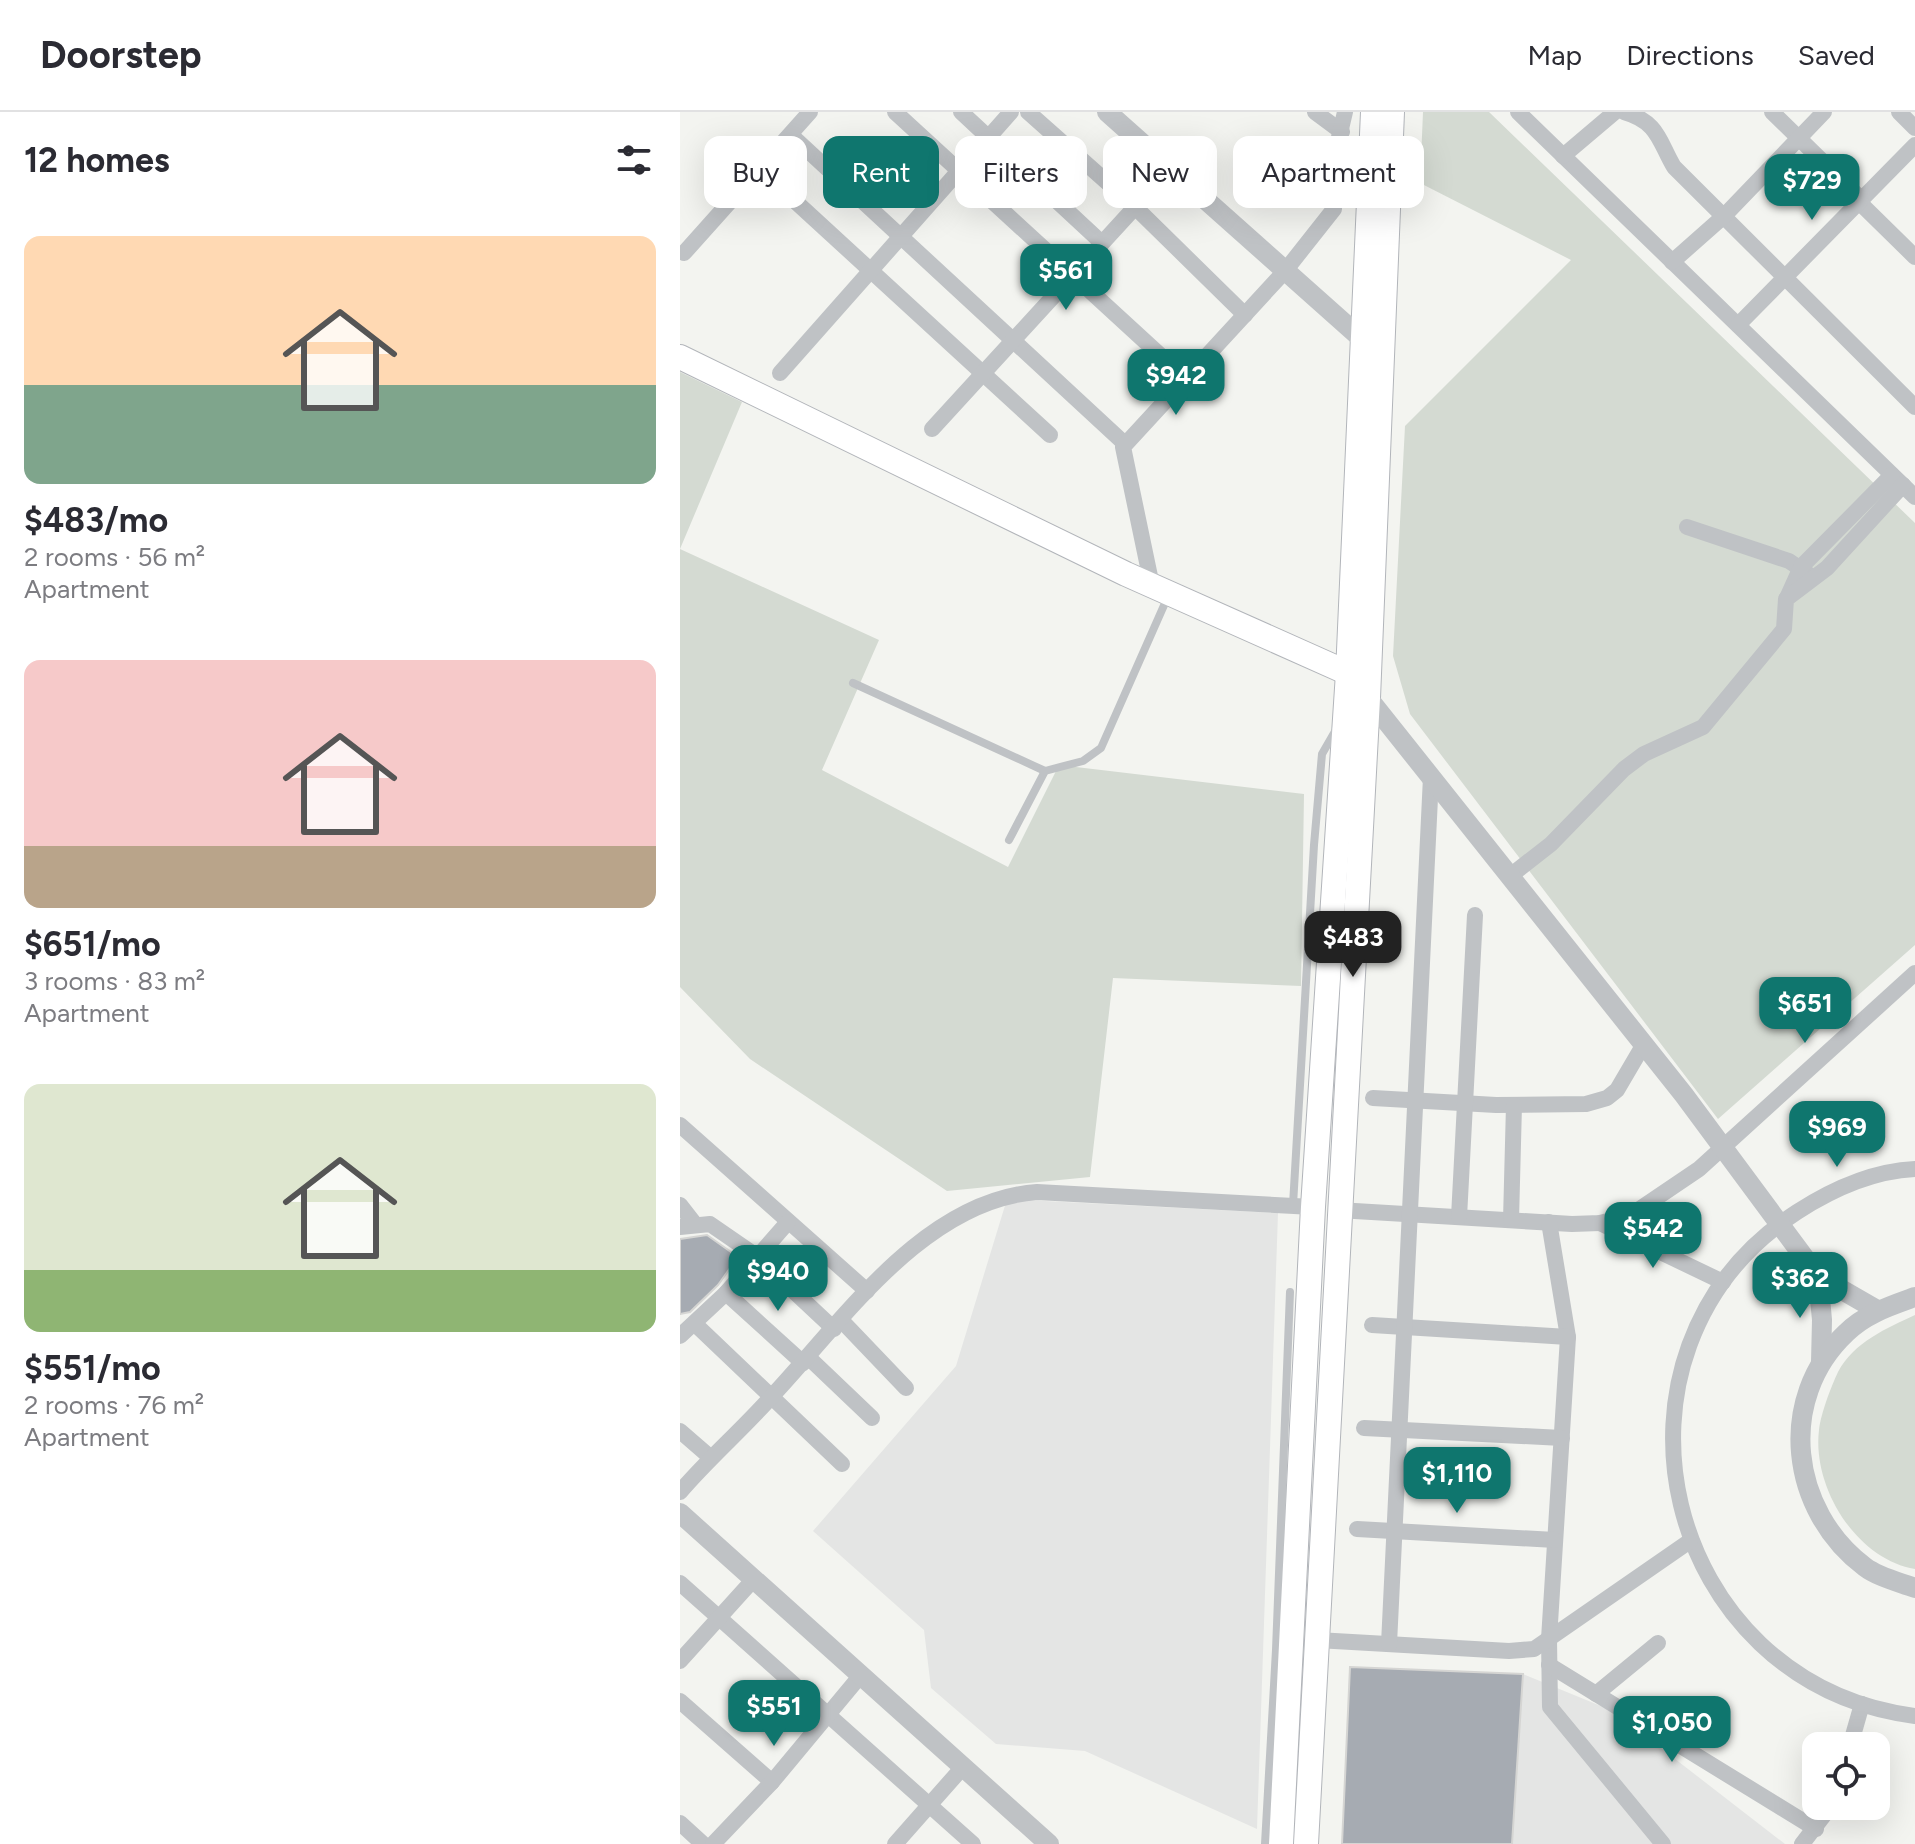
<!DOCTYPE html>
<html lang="en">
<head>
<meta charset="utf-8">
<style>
	:root { --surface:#fff; --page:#f2f2f3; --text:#2b2b33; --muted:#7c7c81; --line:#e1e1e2; --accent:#0f766e }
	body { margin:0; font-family:Figtree,sans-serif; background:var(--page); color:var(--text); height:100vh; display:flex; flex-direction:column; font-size:30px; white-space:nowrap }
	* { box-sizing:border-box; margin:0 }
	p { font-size:26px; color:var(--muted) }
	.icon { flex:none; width:44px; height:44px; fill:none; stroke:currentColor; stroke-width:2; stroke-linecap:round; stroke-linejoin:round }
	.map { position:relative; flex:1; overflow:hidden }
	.sheet { display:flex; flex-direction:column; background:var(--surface); width:680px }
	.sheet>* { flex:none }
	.top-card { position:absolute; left:24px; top:24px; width:760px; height:72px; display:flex; gap:16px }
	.buttons { position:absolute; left:1122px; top:1620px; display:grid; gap:16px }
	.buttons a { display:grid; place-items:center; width:88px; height:88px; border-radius:16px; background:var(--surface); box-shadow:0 8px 32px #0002; font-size:40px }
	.price { position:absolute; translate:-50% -68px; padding:0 18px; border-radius:16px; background:var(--accent); color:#fff; font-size:26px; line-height:52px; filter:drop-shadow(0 2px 4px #0008) }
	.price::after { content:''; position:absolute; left:50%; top:48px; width:24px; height:18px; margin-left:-12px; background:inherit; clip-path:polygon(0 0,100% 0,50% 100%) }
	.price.active { background:#222; color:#fff }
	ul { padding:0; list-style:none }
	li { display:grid; align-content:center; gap:16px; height:424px; padding:0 24px }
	li span { display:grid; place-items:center; height:248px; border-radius:16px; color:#555 }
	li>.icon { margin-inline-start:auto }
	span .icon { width:144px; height:144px; fill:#fffc; stroke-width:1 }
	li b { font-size:34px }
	h2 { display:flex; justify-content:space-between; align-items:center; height:96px; padding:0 24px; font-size:34px }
	.tag { padding:0 28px; border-radius:16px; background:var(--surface); box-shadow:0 8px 32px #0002; font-size:28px; line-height:72px }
	.tag.active { background:var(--accent); color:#fff }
	header { display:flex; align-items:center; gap:48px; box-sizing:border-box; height:112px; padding:0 40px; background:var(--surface); border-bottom:2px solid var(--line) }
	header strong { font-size:38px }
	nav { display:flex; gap:44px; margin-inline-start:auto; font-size:28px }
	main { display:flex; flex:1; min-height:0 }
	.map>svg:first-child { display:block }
	.built { fill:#e4e5e4 }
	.green { fill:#d4dad2 }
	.building { fill:#a6abb2; stroke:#d5d5d3; stroke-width:2 }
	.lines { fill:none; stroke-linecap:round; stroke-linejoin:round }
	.secondary-casing { stroke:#b2b5ba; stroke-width:26 }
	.service { stroke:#bfc2c5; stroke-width:8 }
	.minor { stroke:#bfc2c5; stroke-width:16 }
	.tertiary { stroke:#bfc2c5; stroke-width:20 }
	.secondary { stroke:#fff; stroke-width:24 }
</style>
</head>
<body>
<header>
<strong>Doorstep</strong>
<nav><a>Map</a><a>Directions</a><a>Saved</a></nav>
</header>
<main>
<section class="sheet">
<h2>12 homes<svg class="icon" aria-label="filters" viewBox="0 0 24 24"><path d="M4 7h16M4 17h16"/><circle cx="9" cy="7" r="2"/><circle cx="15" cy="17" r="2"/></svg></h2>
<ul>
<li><span style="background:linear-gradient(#ffd9b3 60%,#7fa58c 0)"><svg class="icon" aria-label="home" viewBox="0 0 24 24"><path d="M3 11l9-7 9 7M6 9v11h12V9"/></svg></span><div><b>$483/mo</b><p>2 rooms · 56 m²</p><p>Apartment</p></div></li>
<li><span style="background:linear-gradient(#f6c9c9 75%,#b9a48a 0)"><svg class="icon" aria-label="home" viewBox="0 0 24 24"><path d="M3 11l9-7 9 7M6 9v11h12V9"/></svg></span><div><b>$651/mo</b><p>3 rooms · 83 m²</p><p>Apartment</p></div></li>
<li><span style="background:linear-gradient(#dfe7d0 75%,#8fb573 0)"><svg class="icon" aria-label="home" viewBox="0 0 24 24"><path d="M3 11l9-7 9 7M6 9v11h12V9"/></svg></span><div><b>$551/mo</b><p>2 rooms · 76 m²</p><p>Apartment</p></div></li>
</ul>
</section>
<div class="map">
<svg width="1235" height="1732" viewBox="0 0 1235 1732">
	<rect width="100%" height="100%" fill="#f3f4f0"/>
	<g class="built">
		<path d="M327 1087 598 1101 577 1717 405 1639 316 1632 251 1576 244 1518 133 1419 276 1254Z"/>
		<path d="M843 1562 933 1599 1105 1732H832Z"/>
	</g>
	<g class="green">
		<path d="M743 0H809L1235 411V833L1038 1007 730 602 713 544 725 314 891 148 740 71Z"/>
		<path d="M0 260 62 290 0 437 199 528 142 658 328 755 379 653 624 682 621 874 433 866 410 1065 267 1079 70 947 0 875Z"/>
		<path d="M1235 1203V1457C1176 1447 1132 1375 1139 1318 1141 1301 1151 1275 1158 1260 1174 1230 1207 1216 1235 1203Z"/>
	</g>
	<g class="building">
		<path d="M27 1123 58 1145 38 1173 10 1200 0 1202V1127Z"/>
		<path d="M670 1555 843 1562 832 1732H662Z"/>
	</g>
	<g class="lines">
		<g class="secondary-casing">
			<g id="secondary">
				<path d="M0 245 446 462 668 561 676 571"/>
				<path d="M601 1732 633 1095 668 561 693 0"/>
				<path d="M626 1732 688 586 712 0"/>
			</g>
		</g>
		<g class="service">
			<path d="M173 571 365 659"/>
			<path d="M329 728 365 659 403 649 421 636 489 482"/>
			<path d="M613 1093 634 733 642 642 657 616"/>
			<path d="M585 1732 596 1538 610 1180"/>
		</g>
		<g class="minor">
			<path d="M215 0 505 266"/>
			<path d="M281 0 422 131"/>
			<path d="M348 0 455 95 565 203"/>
			<path d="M635 0 662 20"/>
			<path d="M838 0 1235 385"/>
			<path d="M944 0C979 10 979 30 994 55L1235 295"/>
			<path d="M1092 0 1182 88"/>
			<path d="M1219 0 1235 16"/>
			<path d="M111 23 445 332"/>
			<path d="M883 44 935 0"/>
			<path d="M80 57 370 323"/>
			<path d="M1180 91 1235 145"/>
			<path d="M4 141 130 0"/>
			<path d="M992 150 1044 104 1144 0"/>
			<path d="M1058 213 1235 33"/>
			<path d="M100 261 331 0"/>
			<path d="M252 317 490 57"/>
			<path d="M1007 415 1109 449 1128 462"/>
			<path d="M472 474 443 335 605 159 654 97 656 38 665 0"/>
			<path d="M1107 486 1121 455 1212 363"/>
			<path d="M830 764 871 732 944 657 964 642 1023 615 1104 517 1106 487 1147 456 1223 373"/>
			<path d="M693 986 816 993 906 992 927 986 937 978 964 932"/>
			<path d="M0 1013 187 1179"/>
			<path d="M1235 1057C1193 1059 1151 1078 1117 1100 902 1240 983 1572 1235 1604"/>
			<path d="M0 1093 14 1111"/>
			<path d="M658 1098 892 1112 920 1111 951 1103 1019 1057 1235 861"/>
			<path d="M779 1105 795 803"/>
			<path d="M831 1108 834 993"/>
			<path d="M869 1110 888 1225 869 1527 870 1595 983 1732"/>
			<path d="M920 1111 1043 1170"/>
			<path d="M0 1115 30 1112 75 1143 154 1217"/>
			<path d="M46 1181 123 1251"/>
			<path d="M161 1208 226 1276"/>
			<path d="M15 1212 162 1352"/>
			<path d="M692 1213 888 1225"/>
			<path d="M0 1224 46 1181 108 1110"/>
			<path d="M128 1245 192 1306"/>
			<path d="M684 1316 882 1326"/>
			<path d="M0 1319 30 1345"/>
			<path d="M0 1380C29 1346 63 1317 93 1283 164 1207 245 1088 357 1080L633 1095"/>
			<path d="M677 1417 875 1428"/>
			<path d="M0 1471 293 1732"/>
			<path d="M637 1528 829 1539 854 1537 1010 1429"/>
			<path d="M709 1532 751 665"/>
			<path d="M0 1549 74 1467"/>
			<path d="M869 1553 1136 1717"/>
			<path d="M916 1582 978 1531"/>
			<path d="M0 1589 92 1670"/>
			<path d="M1170 1634 1182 1592"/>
			<path d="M0 1711 23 1732"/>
			<path d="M33 1732 92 1670 181 1563"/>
			<path d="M215 1732 283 1655"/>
			<path d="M1122 1732 1151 1694"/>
		</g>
		<g class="tertiary">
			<path d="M427 0 682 227"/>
			<path d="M688 586 1004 983 1138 1164 1197 1198"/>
			<path d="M1138 1164 1142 1208 1141 1250"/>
			<path d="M1235 1185C1210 1194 1185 1202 1166 1221 1096 1287 1110 1399 1185 1455 1198 1465 1219 1470 1235 1476"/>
			<path d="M0 1401 369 1732"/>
		</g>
		<use href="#secondary" class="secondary"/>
	</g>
</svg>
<div class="buttons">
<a><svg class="icon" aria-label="locate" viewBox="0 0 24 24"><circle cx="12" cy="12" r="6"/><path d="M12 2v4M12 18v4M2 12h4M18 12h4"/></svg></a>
</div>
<b class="price" style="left:1132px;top:110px">$729</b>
<b class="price" style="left:386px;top:200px">$561</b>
<b class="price" style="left:496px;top:305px">$942</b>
<b class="price active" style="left:673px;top:867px">$483</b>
<b class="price" style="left:1125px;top:933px">$651</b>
<b class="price" style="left:1157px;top:1057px">$969</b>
<b class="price" style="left:973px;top:1158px">$542</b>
<b class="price" style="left:98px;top:1201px">$940</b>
<b class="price" style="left:1120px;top:1208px">$362</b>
<b class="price" style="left:777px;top:1403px">$1,110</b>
<b class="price" style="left:94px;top:1636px">$551</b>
<b class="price" style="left:992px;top:1652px">$1,050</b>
<div class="top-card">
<a class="tag">Buy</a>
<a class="tag active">Rent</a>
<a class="tag">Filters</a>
<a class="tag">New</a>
<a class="tag">Apartment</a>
</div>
</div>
</main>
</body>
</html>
